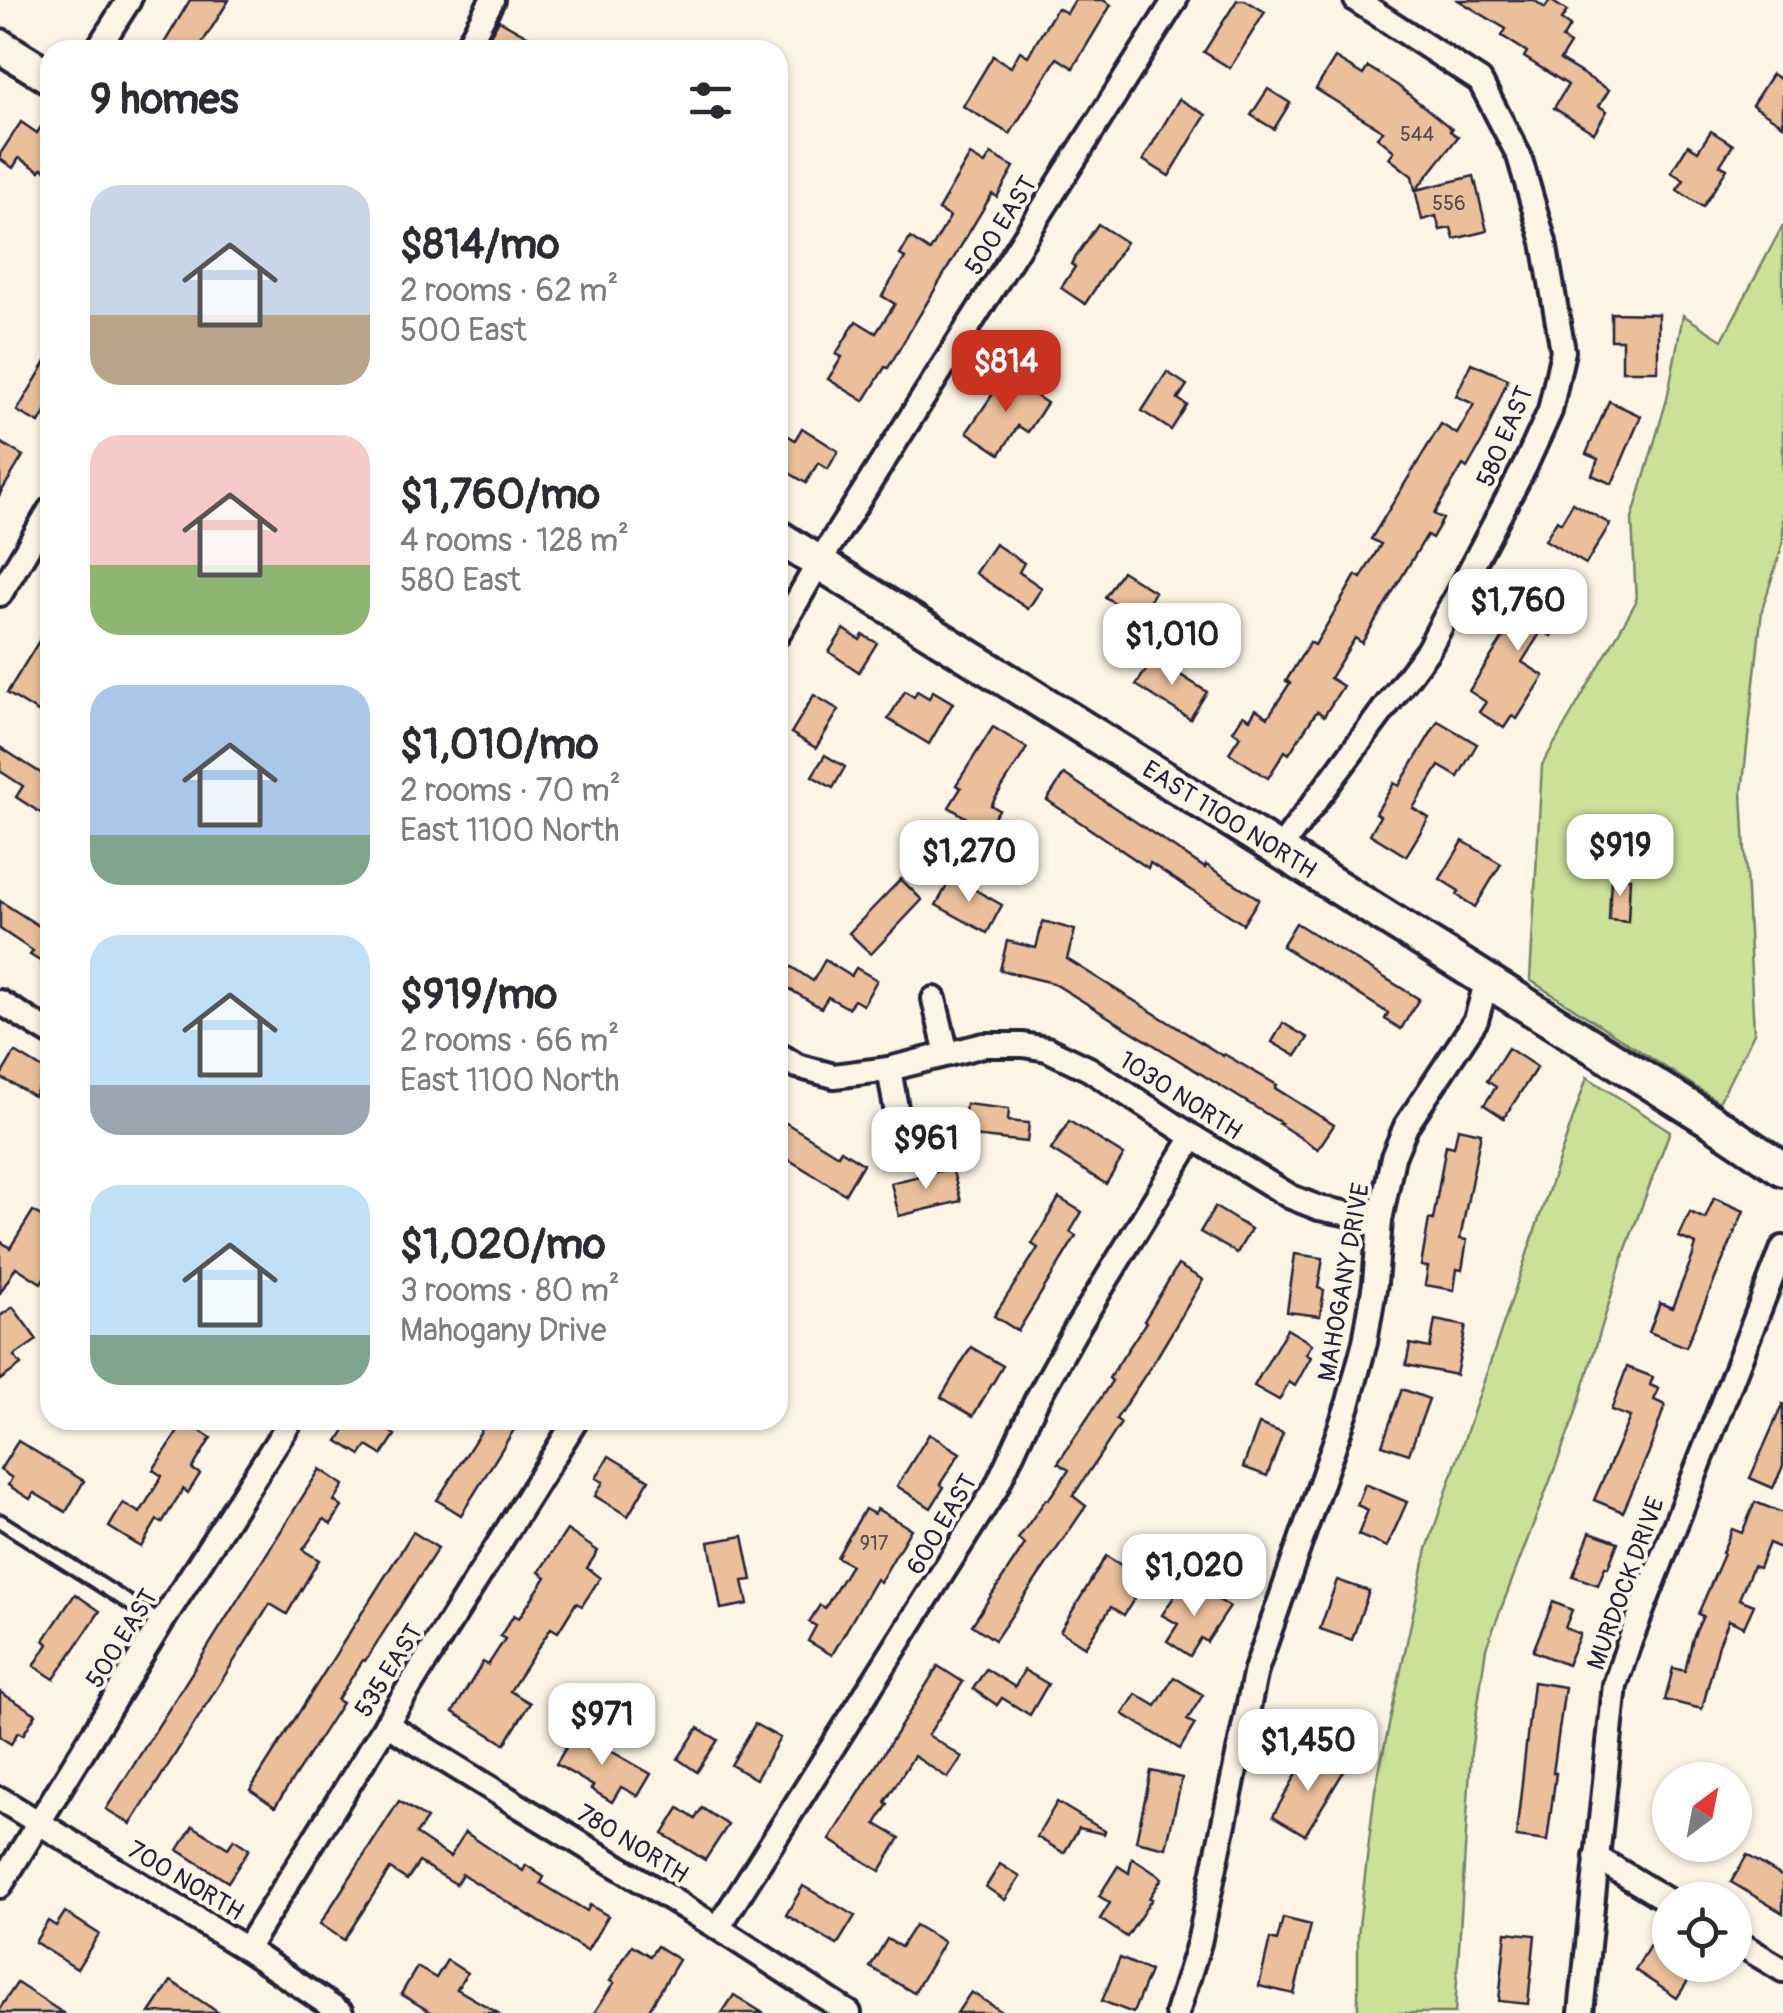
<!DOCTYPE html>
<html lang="en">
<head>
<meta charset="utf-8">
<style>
	:root { --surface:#fff; --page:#f7f7f7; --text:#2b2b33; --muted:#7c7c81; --accent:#c8321e }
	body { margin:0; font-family:Pangolin,sans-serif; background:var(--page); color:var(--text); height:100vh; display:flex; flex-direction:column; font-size:38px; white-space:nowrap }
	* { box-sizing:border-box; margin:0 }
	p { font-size:32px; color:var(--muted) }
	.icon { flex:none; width:55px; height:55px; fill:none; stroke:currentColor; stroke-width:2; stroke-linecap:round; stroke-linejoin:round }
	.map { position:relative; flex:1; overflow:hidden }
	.panel { position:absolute; left:40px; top:40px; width:748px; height:1390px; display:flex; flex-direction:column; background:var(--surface); border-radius:30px; box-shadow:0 2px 8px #0004 }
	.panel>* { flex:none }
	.needle { width:65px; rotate:32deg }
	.buttons { position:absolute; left:1652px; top:1762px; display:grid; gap:20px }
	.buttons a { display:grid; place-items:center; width:100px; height:100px; border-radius:50%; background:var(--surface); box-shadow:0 2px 8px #0004; font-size:50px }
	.price { position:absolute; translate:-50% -85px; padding:0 22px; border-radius:20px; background:#fff; color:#222; font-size:32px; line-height:65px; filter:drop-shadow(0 2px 5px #0008) }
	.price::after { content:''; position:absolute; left:50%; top:60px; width:30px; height:22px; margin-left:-15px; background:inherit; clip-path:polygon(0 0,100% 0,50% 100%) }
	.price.active { background:var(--accent); color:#fff }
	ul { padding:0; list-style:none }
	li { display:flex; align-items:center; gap:30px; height:250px; padding:0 50px }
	li span { display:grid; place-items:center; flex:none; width:280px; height:200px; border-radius:30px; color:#555 }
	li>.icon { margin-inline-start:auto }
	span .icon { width:120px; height:120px; fill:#fffc; stroke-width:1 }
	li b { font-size:42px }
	h2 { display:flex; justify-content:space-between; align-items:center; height:120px; padding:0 50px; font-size:42px }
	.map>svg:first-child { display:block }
	.green { fill:#cae197; stroke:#768269; stroke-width:2.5 }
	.building { fill:#eabf99; stroke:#22223b; stroke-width:2.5 }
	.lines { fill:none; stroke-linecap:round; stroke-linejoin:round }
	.lane-casing { stroke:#22223b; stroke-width:19 }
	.street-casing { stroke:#22223b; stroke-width:30 }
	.secondary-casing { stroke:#22223b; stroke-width:40 }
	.lane { stroke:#fcf5e5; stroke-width:11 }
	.street { stroke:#fcf5e5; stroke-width:22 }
	.secondary { stroke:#fcf5e5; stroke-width:32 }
	.labels { text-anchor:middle; stroke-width:8; stroke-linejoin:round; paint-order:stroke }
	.number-label { font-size:20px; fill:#544952 }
	.street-label { font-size:25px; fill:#22223b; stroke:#fcf5e5 }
</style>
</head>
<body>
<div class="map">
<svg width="1783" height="2013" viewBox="0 0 1783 2013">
	<rect width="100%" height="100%" fill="#fcf5e5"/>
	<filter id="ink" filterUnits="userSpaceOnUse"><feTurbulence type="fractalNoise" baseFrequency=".01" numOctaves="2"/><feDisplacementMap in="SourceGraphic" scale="20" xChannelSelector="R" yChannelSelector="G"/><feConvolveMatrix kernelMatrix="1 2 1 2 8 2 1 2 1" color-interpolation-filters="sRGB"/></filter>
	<g filter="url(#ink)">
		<g class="green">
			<path d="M1783 225V543L1762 610 1742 792 1754 1033 1719 1102 1530 980 1542 765 1636 602 1632 519 1667 399 1683 315 1722 340Z"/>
			<path d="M1587 1077 1670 1131 1624 1254 1574 1418 1486 1648 1471 1752 1455 2013H1358V1935L1375 1790 1427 1549Z"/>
		</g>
		<g class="building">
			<path d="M190 0H229L198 50H160Z"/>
			<path d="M1075 0H1103L1111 5 1073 68 1057 58 1010 134 963 106 993 56 1011 67 1020 51 1028 56 1057 8 1067 13Z"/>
			<path d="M1237 0H1245L1265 12 1230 68 1204 52Z"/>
			<path d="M1458 0H1534L1545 8 1550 0 1567 11 1561 20 1570 26 1562 39 1570 44 1560 60 1609 90 1599 106 1607 111 1594 133 1554 108 1568 85 1524 57 1527 52 1502 36 1506 29Z"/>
			<path d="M499 20 552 50H482Z"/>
			<path d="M1335 58 1363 75 1368 67 1397 85 1452 129 1450 131 1458 137 1416 190 1474 176 1487 231 1454 239 1451 228 1440 230 1436 216 1422 220 1412 176 1389 158 1394 151 1377 137 1383 131 1316 89Z"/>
			<path d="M1772 74 1783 81V125L1752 105Z"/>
			<path d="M1268 89 1290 103 1274 129 1251 115Z"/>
			<path d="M1179 99 1206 115 1169 176 1143 160Z"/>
			<path d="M50 113V173L42 168 40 171 19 158 13 168 0 159V154L21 122 37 133Z"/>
			<path d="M1711 131 1733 145 1720 165 1727 169 1703 207 1677 190 1684 180 1671 172 1688 145 1698 151Z"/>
			<path d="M991 154 1014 167 997 197 992 194 888 368 885 367 864 401 828 379 842 357 836 354 856 321 876 333 895 304 882 296 905 258 900 255 910 238 930 251 950 217 938 210 970 155 985 164Z"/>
			<path d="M1098 224 1126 242 1085 304 1061 288 1075 267 1071 264Z"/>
			<path d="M1611 313 1658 314V371H1622V340H1611Z"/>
			<path d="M50 355V404L39 423 17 411Z"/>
			<path d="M1471 363 1508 379 1483 440 1467 468 1463 465 1434 514 1443 519 1432 538 1427 535 1362 643 1355 638 1330 678 1343 686 1324 716 1317 711 1289 754 1285 751 1268 778 1229 753 1240 736 1233 731 1243 715 1250 719 1256 709 1268 717 1290 683 1286 681 1310 642 1315 645 1356 575 1361 578 1381 544 1371 539 1441 424 1457 434 1474 404 1456 396Z"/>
			<path d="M1167 372 1187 385 1178 399 1187 405 1171 430 1142 411Z"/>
			<path d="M1005 376 1047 403 1028 432 1018 426 1000 454 967 432Z"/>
			<path d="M1609 401 1641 416 1612 484 1592 475 1598 459 1586 454Z"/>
			<path d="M802 428 838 451 828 469 818 463 806 483 778 466V429L795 440Z"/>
			<path d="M0 442 23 456 0 494Z"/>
			<path d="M1573 503 1610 524 1586 564 1545 540 1557 520 1561 523Z"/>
			<path d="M995 544 1024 563 1019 572 1042 588 1028 609 975 573Z"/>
			<path d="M1122 571 1155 592 1139 618 1105 597Z"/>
			<path d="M1536 580 1572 601 1551 636 1542 630 1522 662 1544 676 1517 719 1512 716 1504 728 1479 712 1486 702 1469 691 1517 616 1507 610 1518 590 1527 595Z"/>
			<path d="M50 623V691L38 712 7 693Z"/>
			<path d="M844 629 860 640 863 635 877 643 859 672 829 652Z"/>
			<path d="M1154 658 1207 692 1190 719 1136 685Z"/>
			<path d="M905 691 914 697 917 691 929 698 933 691 953 703 929 744 888 719Z"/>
			<path d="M814 695 839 710 816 748 791 733Z"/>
			<path d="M1438 721 1477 744 1458 777 1439 766 1434 774 1413 808 1429 818 1406 856 1370 834 1380 816 1376 813 1394 783 1399 786Z"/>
			<path d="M993 727 1027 748 991 805 999 810 986 830 949 807 961 788 956 785Z"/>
			<path d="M0 747 50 779V819L16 797 23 786 0 771Z"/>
			<path d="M825 755 845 767 833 788 812 776Z"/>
			<path d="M1064 774 1205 868 1206 865 1259 899 1243 924 1150 863 1148 868 1047 800Z"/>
			<path d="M1463 841 1501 864 1475 907 1457 895 1459 891 1440 879Z"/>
			<path d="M952 877 1002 905 987 933 936 905Z"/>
			<path d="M1611 877 1630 878 1628 922 1609 920Z"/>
			<path d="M901 879 922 900 871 954 849 933Z"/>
			<path d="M0 901 47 931 50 926V967L30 955 33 951 0 929Z"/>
			<path d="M1043 921 1075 930 1067 959 1223 1056 1224 1054 1277 1085 1275 1088 1334 1125 1318 1149 1279 1124 1281 1123 1053 983 1000 970 1007 941 1036 948Z"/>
			<path d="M1296 923 1419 999 1401 1029 1385 1019 1388 1013 1282 946Z"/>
			<path d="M778 958 813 981 825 960 851 976 856 968 877 980 863 1005 854 1000 848 1008 828 997 821 1008 778 982Z"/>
			<path d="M1283 1023 1308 1038 1296 1056 1272 1042Z"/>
			<path d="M1508 1048 1537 1067 1504 1118 1484 1105 1496 1087 1487 1081Z"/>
			<path d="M15 1052 48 1072 34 1096 0 1077Z"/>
			<path d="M966 1104 1009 1109 1008 1121 1029 1123 1027 1142 963 1135Z"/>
			<path d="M778 1118 838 1155 841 1150 863 1164 845 1194 778 1153Z"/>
			<path d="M1069 1121 1124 1155 1106 1184 1051 1150Z"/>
			<path d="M1458 1128 1481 1133 1460 1239 1467 1240 1462 1270 1457 1269 1454 1290 1425 1285 1428 1267 1421 1266 1429 1219 1433 1220 1446 1145 1454 1147Z"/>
			<path d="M952 1168 961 1201 899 1216 891 1183Z"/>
			<path d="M1059 1198 1082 1212 1070 1232 1076 1236 1018 1331 994 1316 1038 1248 1032 1244Z"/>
			<path d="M1714 1198 1744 1211 1686 1347 1649 1332 1660 1303 1672 1308 1692 1258 1696 1244 1679 1237 1690 1212 1705 1219Z"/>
			<path d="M1215 1207 1251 1229 1237 1253 1200 1232Z"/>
			<path d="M33 1211 50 1222V1268L41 1283 16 1267 0 1293V1241L10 1248Z"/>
			<path d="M1295 1254 1323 1258 1318 1288 1324 1290 1320 1316 1287 1312Z"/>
			<path d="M1178 1265 1203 1280 1157 1357 1116 1419 1121 1423 1073 1496 1086 1506 995 1640 972 1625 1025 1544 1018 1539 1046 1499 1048 1500 1069 1470 1058 1463 1112 1381 1109 1378 1146 1322 1144 1321Z"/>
			<path d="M13 1307 37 1340 14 1356 21 1365 0 1380V1316Z"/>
			<path d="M1435 1320 1466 1326 1456 1375 1406 1365 1410 1344 1430 1348Z"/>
			<path d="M1287 1329 1312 1344 1306 1354 1311 1357 1295 1386 1289 1382 1279 1400 1254 1386Z"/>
			<path d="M971 1347 1003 1366 973 1416 941 1397Z"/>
			<path d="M1627 1367 1653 1377 1650 1385 1659 1389 1654 1400 1665 1405 1649 1452 1623 1512 1594 1500 1630 1417 1611 1410Z"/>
			<path d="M1402 1389 1429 1399 1409 1454 1382 1445Z"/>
			<path d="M1783 1403V1466L1773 1488 1750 1478Z"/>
			<path d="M351 1420H383L380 1425 395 1435 382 1455 367 1446 361 1455 338 1441Z"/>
			<path d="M488 1420H520L461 1515 437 1500Z"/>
			<path d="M185 1421 211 1438 192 1469 200 1474 188 1493 183 1489 162 1523 157 1520 141 1547 109 1527 123 1503 140 1513 162 1476 153 1470Z"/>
			<path d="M1259 1424 1283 1433 1267 1476 1243 1467Z"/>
			<path d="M929 1434 960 1453 940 1484 944 1487 931 1508 897 1486Z"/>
			<path d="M18 1441 84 1481 66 1512 34 1493 30 1499 8 1485 12 1478 0 1470Z"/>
			<path d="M609 1456 649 1480 628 1516 595 1496 603 1482 596 1478Z"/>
			<path d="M320 1469 344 1485 334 1501 342 1507 331 1524 324 1519 303 1550 319 1560 287 1614 270 1604 131 1824 106 1809Z"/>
			<path d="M1365 1484 1407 1502 1387 1547 1358 1535 1368 1510 1357 1505Z"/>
			<path d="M1755 1502 1783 1513V1549L1769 1543 1759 1568 1753 1566 1739 1599 1754 1605 1744 1627 1729 1620 1719 1644 1702 1709 1665 1700 1673 1668 1685 1671 1693 1638 1703 1616 1698 1614 1724 1554 1722 1553 1732 1529 1742 1533Z"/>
			<path d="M865 1509 874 1514 877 1509 911 1529 880 1582 876 1579 832 1655 808 1641 816 1626 809 1622 820 1605 825 1608 851 1565 837 1557Z"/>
			<path d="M567 1530 598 1551 587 1568 600 1578 582 1606 576 1603 558 1632 551 1628 510 1691 530 1703 505 1744 453 1712 483 1662 488 1665 505 1639 500 1636 514 1615 519 1618 546 1577 539 1572Z"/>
			<path d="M413 1532 438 1548 365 1661 363 1660 337 1700 342 1703 275 1807 250 1790Z"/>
			<path d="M1590 1532 1618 1542 1608 1568 1605 1567 1598 1585 1573 1576Z"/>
			<path d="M743 1536 752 1580 743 1581 748 1604 721 1609 709 1542Z"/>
			<path d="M1106 1556 1146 1580 1124 1615 1111 1607 1085 1647 1060 1631Z"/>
			<path d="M1337 1580 1369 1591 1352 1640 1320 1629Z"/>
			<path d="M1179 1589 1195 1599 1201 1589 1230 1607 1207 1642 1201 1638 1190 1656 1167 1641 1178 1624 1162 1615Z"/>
			<path d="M75 1594 100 1611 54 1679 34 1666 48 1644 44 1640Z"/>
			<path d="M1553 1602 1572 1610 1565 1628 1580 1634 1567 1665 1533 1651Z"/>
			<path d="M938 1666 963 1682 928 1735 962 1757 948 1778 914 1756 885 1802 888 1804 876 1824 900 1838 880 1871 830 1840Z"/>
			<path d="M986 1669 1015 1687 1024 1670 1048 1684 1030 1715 1002 1698 997 1705 973 1689Z"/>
			<path d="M1174 1677 1203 1695 1187 1720 1195 1724 1180 1749 1123 1714 1136 1694 1156 1706Z"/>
			<path d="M1533 1682 1565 1687 1553 1773H1556L1547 1841 1516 1837Z"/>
			<path d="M0 1692 36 1714 23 1735 18 1732 11 1744 0 1737Z"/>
			<path d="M755 1724 780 1738 756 1779 731 1765Z"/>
			<path d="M698 1728 718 1740 697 1772 678 1759Z"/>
			<path d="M576 1731 651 1774 638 1796 621 1787 612 1802 591 1789 593 1786 556 1764Z"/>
			<path d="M1317 1755 1344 1771 1305 1835 1273 1816 1305 1759 1312 1763Z"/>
			<path d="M1151 1771 1182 1778 1166 1848 1136 1841Z"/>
			<path d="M399 1801 427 1819 416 1834 450 1857 465 1832 523 1871 526 1865 544 1877 541 1883 587 1911 590 1905 608 1916 587 1951 462 1874 456 1884 419 1862 407 1880 390 1869 344 1940 320 1924Z"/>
			<path d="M1057 1802 1105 1831 1104 1834 1079 1828 1064 1853 1037 1837Z"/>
			<path d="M679 1808 695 1819 702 1808 728 1825 705 1860 663 1834Z"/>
			<path d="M193 1826 228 1848 234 1839 249 1849 228 1882 178 1850Z"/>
			<path d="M1747 1855 1783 1877V1913L1731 1882Z"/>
			<path d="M1132 1858 1162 1878 1149 1898 1152 1899 1127 1937 1100 1919 1110 1903 1099 1896 1118 1866 1129 1873Z"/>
			<path d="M1000 1864 1020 1877 1005 1900 986 1887Z"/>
			<path d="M803 1886 855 1916 837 1945 786 1915Z"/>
			<path d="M65 1912 99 1934 77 1969 35 1942 48 1921 56 1926Z"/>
			<path d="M1283 1918 1311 1925 1294 1994 1259 1986 1270 1939 1277 1941Z"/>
			<path d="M915 1925 944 1942 914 1993 870 1967 887 1939 901 1947Z"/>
			<path d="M1506 1932 1535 1935 1528 2004 1499 2001Z"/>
			<path d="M1652 1942 1670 1954V1965H1687L1695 1970 1677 1998 1635 1970Z"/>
			<path d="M632 1945 650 1956 657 1946 679 1960 647 2013H594L614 1983 610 1981Z"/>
			<path d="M1120 1958 1150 1971 1133 2013 1102 2001Z"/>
			<path d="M447 1960 467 1973 457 1989 498 2013H432L401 1994 417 1967 436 1978Z"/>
			<path d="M171 1981 219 2013H150Z"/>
			<path d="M17 1983 63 2013H0V2008Z"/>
			<path d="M971 1992 1004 2013H957Z"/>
			<path d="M734 1995 763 2013H722Z"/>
		</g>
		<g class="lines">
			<g class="lane-casing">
				<path id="lane" d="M0 1521 161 1623"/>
			</g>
			<g class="street-casing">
				<g id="street">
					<path d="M97 50 129 0"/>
					<path d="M465 50 492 0"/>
					<path d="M0 594 50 510"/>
					<path d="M778 634 818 564 1175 0"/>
					<path d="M1279 850 1428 650 1525 466 1550 411 1563 351 1544 242 1519 156 1480 81 1356 0"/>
					<path d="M934 999 947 1054"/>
					<path d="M0 1002 50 1033"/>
					<path d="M778 1054 797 1066 834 1076 889 1069 984 1045H1023L1047 1049 1089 1069 1193 1137 1291 1197 1319 1208 1380 1220"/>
					<path d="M889 1069 896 1108"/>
					<path d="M386 1724 718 1928 849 2013"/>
					<path d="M0 1799 246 1949 341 2013"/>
					<path d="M1596 1857 1670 1902"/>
					<path d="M0 1886 161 1623 291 1420"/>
					<path d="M718 1928 996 1488 1036 1401 1075 1331 1193 1137"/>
					<path d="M1735 1941 1783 1970"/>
					<path d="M246 1949 576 1420"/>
					<path d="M1177 2013 1199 1943 1256 1670 1348 1405 1365 1342 1375 1283 1380 1220 1393 1157 1406 1126 1476 1020 1487 980"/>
					<path d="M1581 2013 1615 1685 1628 1646 1783 1248"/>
				</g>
			</g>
			<g class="secondary-casing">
				<g id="secondary">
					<path d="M0 46 50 77"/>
					<path d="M778 537 1710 1120 1783 1169"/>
				</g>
			</g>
			<use href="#lane" class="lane"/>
			<use href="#street" class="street"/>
			<use href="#secondary" class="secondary"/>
		</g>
	</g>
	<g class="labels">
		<g class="number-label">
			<text x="1417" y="141">544</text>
			<text x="1449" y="210">556</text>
			<text x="874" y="1550">917</text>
		</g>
		<g class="street-label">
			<text transform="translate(1000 225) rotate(-58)" y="9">500 EAST</text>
			<text transform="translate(1504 436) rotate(-67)" y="9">580 EAST</text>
			<text transform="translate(1230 819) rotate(32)" y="9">EAST 1100 NORTH</text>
			<text transform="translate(1181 1095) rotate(33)" y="9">1030 NORTH</text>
			<text transform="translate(1343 1282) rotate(-80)" y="9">MAHOGANY DRIVE</text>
			<text transform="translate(941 1524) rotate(-59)" y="9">600 EAST</text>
			<text transform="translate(1625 1583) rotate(-70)" y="9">MURDOCK DRIVE</text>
			<text transform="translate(121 1638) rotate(-58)" y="9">500 EAST</text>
			<text transform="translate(388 1670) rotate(-58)" y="9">535 EAST</text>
			<text transform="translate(633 1843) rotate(32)" y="9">780 NORTH</text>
			<text transform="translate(186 1880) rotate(31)" y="9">700 NORTH</text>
		</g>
	</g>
</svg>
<div class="buttons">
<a><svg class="needle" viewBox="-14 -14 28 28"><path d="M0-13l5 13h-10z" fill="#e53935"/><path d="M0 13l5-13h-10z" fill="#7c7c81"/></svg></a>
<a><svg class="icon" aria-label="locate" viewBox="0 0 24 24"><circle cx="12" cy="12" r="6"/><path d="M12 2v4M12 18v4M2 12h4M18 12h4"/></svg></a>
</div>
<b class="price active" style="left:1006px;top:415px">$814</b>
<b class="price" style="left:1518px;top:654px">$1,760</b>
<b class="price" style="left:1172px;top:688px">$1,010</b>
<b class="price" style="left:1620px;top:899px">$919</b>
<b class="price" style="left:969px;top:905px">$1,270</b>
<b class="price" style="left:926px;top:1192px">$961</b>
<b class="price" style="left:1194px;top:1619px">$1,020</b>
<b class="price" style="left:602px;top:1768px">$971</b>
<b class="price" style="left:1308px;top:1794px">$1,450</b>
<section class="panel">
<h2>9 homes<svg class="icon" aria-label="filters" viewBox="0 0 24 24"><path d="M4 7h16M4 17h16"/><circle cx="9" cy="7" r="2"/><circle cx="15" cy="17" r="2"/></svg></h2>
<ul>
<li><span style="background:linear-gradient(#c9d6e8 65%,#b9a48a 0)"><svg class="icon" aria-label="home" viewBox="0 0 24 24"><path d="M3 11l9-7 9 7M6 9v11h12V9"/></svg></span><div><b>$814/mo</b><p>2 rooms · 62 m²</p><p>500 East</p></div></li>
<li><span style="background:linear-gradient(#f6c9c9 65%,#8fb573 0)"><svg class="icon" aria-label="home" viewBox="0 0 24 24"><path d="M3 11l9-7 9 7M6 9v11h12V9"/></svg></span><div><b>$1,760/mo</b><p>4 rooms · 128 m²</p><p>580 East</p></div></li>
<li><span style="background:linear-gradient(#a9c7e8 75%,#7fa58c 0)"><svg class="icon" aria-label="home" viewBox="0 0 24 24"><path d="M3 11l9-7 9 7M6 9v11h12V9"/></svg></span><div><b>$1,010/mo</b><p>2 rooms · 70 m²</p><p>East 1100 North</p></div></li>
<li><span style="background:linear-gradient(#bfe0f5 75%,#9aa5b1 0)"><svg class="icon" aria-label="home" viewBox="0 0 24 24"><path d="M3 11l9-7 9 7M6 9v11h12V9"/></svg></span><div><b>$919/mo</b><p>2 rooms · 66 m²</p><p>East 1100 North</p></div></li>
<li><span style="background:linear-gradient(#bfe0f5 75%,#7fa58c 0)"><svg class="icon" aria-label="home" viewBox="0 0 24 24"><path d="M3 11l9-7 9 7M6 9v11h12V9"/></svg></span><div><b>$1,020/mo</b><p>3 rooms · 80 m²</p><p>Mahogany Drive</p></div></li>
</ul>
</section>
</div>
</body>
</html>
